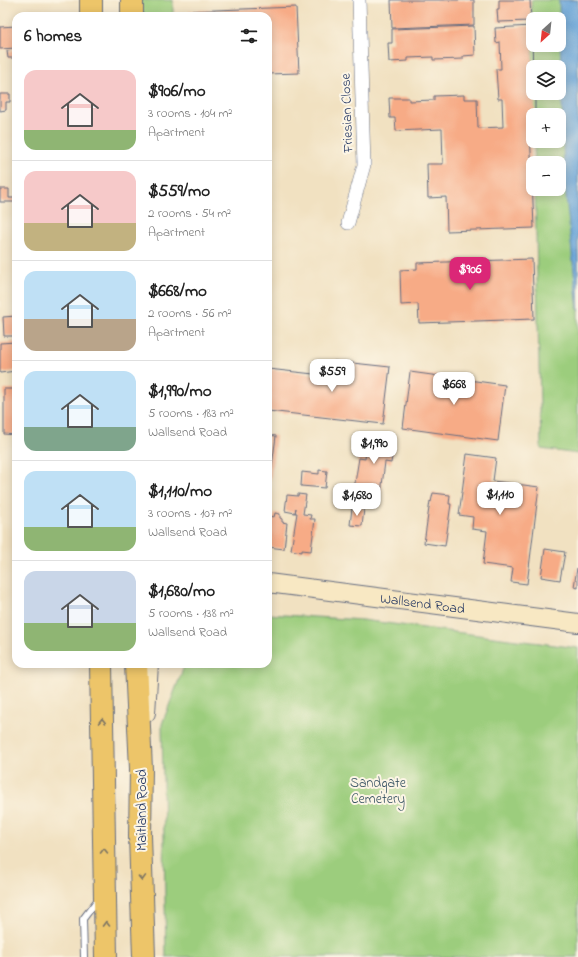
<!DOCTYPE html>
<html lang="en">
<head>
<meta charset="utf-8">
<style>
	:root { --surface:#fff; --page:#f6f6f6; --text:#222; --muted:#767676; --line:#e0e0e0; --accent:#db2777 }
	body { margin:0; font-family:"Indie Flower",sans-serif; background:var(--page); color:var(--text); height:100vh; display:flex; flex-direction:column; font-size:15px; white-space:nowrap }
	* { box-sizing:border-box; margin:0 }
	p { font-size:13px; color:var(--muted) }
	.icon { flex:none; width:22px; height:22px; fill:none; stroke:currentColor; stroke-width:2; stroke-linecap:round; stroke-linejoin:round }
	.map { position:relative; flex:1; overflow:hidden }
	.side { position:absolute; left:12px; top:12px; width:260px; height:656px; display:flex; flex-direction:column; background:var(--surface); border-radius:12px; box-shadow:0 2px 10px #0003 }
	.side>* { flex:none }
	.needle { width:26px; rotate:207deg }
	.fabs { position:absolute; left:526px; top:12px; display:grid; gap:8px }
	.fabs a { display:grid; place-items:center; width:40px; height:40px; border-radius:8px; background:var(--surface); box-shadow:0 2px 10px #0003; font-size:20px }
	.price { position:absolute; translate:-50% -34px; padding:0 9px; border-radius:8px; background:#fff; color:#222; font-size:13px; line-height:26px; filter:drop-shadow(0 1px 2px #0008) }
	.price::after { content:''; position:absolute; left:50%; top:24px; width:12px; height:9px; margin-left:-6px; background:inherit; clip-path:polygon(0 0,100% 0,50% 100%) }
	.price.current { background:var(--accent); color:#fff }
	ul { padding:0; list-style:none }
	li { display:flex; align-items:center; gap:12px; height:100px; padding:0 12px }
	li+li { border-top:1px solid var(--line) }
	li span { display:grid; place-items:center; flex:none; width:112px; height:80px; border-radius:12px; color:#555 }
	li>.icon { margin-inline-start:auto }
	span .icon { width:48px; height:48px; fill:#fffc; stroke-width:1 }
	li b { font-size:17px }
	h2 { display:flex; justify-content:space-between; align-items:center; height:48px; padding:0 12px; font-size:17px }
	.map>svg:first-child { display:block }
	.green { fill:#9ccd7d; stroke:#5c7e6e; fill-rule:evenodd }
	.water { fill:#66a3d7; stroke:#40699a }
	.building { fill:#f7ab86 }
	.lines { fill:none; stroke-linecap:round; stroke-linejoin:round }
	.lane-casing { stroke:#666d81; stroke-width:8 }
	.street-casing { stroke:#666d81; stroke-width:14 }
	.secondary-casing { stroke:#666d81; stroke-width:20 }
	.highway-casing { stroke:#666d81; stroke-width:24 }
	.lane { stroke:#fff; stroke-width:6 }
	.street { stroke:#fff; stroke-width:13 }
	.secondary { stroke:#f8e8c3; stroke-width:18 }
	.highway { stroke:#edc569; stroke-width:22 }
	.oneway { stroke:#797263 }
	.labels { text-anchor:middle; stroke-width:4; stroke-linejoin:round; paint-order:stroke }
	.street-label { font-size:14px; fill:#1b2f5e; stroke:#fcf5e5 }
	.park-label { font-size:14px; fill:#3b5666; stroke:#fcf5e5 }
</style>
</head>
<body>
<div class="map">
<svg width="578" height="957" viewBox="0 0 578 957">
	<rect width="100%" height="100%" fill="#fcf5e5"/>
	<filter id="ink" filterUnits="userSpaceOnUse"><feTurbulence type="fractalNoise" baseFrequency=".025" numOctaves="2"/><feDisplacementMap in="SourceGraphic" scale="8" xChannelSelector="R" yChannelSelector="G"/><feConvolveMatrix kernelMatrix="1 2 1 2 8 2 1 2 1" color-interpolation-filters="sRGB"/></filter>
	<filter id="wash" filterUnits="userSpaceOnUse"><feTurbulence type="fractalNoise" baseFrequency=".012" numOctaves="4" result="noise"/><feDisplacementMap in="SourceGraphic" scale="16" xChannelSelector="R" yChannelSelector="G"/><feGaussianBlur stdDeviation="0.9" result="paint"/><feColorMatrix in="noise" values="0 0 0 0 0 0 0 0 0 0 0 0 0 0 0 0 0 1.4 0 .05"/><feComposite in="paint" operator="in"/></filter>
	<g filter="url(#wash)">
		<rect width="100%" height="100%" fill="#f1e1c1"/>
		<g class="green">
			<rect x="140" y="0" width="33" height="16"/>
			<path d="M531 0H578V454L541 449 535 189H559V163H535L534 141H559V115H534L533 93H559V67H533V83ZM533 19H559V45H533Z"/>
			<path d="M268 614 362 620 578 648V957H166L162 724 185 664H268Z"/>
		</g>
		<path class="water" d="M559 0H578V310L564 177Z"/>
		<g id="blocks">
			<g class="building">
				<path d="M391 0H474V25L392 28Z"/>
				<path d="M499 0H530L531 21 498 22 497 9H499Z"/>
				<path d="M296 7 299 73 268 74V16H189V11Z"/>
				<path d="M16 26V48L0 49V27Z"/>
				<path d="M474 26 475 55 463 56V59L433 60V57L408 58V61L389 62 388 43H392V29Z"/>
				<path d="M532 26 533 93H535V115H533V127L530 128 534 228 447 231 446 197 428 198 427 164H443L442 129 396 131 395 118H390L389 98H409V101L434 100V96L464 95V99H477L478 128 503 127 502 99H498L496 69H501L500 42 496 43 495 28Z"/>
				<path d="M16 50V58H8L7 51Z"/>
				<path d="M0 94H10V102H6V110L0 111Z"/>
				<path d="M0 189H9V198H16V202H0Z"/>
				<path d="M532 259 534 319 419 323 418 304 401 305 400 270 417 269V263Z"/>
				<path d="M16 316V336H4L3 317Z"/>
				<path d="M16 342V371L0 373V343Z"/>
				<path d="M334 361 390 367 383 424 268 411V369L332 376Z"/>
				<path d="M410 372 505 385 498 441 403 428Z"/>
				<path d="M4 389H16V435L4 434Z"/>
				<path d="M268 435 276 436 270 481H268Z"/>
				<path d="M368 436 388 439V441L394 442 391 463 385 462 381 493 354 489 359 458 365 459Z"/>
				<path d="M467 454 496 458 493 481 539 487 527 584 511 582 513 568 483 564 487 531 472 529 473 517 459 515Z"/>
				<path d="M319 470 327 471 325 488 301 486 302 472 319 474Z"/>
				<path d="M433 493 450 495 449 504H451L445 546 424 543 430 501 431 502Z"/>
				<path d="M298 494 306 495 303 514 311 515 310 519H315L311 551 302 550V552L291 550 297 513H295L296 508 295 513 285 511 287 495 298 496Z"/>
				<path d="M352 508 364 509 362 526 350 525Z"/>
				<path d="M275 513 280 514V518L282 519V522L287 523 284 549 268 547V516L274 517Z"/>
				<path d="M545 549 565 552 560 580 541 577Z"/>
				<path d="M577 568H578V588L574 587Z"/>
			</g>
		</g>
	</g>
	<g filter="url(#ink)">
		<use href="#blocks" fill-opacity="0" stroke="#666d81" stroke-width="1"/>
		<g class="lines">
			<g class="lane-casing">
				<path id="lane" d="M84 957 83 919 99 898"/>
			</g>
			<g class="street-casing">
				<path id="street" d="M348 223 364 165 359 0"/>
			</g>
			<g class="secondary-casing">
				<g id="secondary">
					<path id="s1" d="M268 583 578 623"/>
					<path d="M146 713 149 664"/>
				</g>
			</g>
			<g class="highway-casing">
				<g id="highway">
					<path d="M91 0V16"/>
					<path d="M132 0V16"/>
					<path d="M101 664 106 957"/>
					<path d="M136 664 141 769 140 836 144 957"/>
				</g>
			</g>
			<use href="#lane" class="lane"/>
			<use href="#street" class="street"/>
			<use href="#secondary" class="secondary"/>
			<use href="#highway" class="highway"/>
		</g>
		<defs><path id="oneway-chevron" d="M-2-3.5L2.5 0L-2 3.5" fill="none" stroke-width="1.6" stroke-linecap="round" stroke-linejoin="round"/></defs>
		<g class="oneway">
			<use href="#oneway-chevron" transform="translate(102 721) rotate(-91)"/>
			<use href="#oneway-chevron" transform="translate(104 851) rotate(-91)"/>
			<use href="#oneway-chevron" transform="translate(142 878) rotate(88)"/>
			<use href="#oneway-chevron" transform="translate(106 924) rotate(-91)"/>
		</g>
	</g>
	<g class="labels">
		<g class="street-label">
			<text transform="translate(346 113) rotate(-92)" y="5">Friesian Close</text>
			<text dy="5" stroke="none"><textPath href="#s1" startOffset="156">Wallsend Road</textPath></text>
			<text transform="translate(141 810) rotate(-90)" y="5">Maitland Road</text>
		</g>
		<g class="park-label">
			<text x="378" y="787">Sandgate<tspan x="378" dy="16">Cemetery</tspan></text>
		</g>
	</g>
</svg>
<div class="fabs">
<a><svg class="needle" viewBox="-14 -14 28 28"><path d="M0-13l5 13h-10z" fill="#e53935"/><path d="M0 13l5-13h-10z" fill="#767676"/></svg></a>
<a><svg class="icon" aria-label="layers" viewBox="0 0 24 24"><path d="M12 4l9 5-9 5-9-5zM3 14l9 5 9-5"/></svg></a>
<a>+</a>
<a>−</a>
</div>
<b class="price current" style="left:470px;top:291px">$906</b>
<b class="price" style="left:332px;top:393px">$559</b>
<b class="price" style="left:454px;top:406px">$668</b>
<b class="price" style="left:374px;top:465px">$1,990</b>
<b class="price" style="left:500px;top:516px">$1,110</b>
<b class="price" style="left:357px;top:517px">$1,680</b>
<section class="side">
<h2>6 homes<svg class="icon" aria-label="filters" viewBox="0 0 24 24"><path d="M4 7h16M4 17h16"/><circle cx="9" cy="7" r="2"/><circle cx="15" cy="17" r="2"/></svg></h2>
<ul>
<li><span style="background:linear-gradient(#f6c9c9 75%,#8fb573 0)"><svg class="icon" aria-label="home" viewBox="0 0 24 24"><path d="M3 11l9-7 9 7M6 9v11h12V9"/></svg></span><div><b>$906/mo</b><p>3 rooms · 104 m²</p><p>Apartment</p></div></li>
<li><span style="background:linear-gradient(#f6c9c9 65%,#c2b280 0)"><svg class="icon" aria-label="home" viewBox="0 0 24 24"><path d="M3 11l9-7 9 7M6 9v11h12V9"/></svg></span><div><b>$559/mo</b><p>2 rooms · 54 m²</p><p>Apartment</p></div></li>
<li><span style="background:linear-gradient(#bfe0f5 60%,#b9a48a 0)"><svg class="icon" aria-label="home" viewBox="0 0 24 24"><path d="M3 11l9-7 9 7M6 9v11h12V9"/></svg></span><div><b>$668/mo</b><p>2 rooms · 56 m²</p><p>Apartment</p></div></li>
<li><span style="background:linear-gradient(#bfe0f5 70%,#7fa58c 0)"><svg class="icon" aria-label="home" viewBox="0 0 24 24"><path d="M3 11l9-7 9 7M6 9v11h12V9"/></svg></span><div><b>$1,990/mo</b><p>5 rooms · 183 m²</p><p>Wallsend Road</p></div></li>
<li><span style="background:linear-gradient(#bfe0f5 70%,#8fb573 0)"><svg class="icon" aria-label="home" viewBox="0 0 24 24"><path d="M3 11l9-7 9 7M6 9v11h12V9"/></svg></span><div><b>$1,110/mo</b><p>3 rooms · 107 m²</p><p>Wallsend Road</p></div></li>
<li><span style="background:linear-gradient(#c9d6e8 65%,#8fb573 0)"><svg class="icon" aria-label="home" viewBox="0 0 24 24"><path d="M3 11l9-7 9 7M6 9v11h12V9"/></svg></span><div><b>$1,680/mo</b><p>5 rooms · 138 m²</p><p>Wallsend Road</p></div></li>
</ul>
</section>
</div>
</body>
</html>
